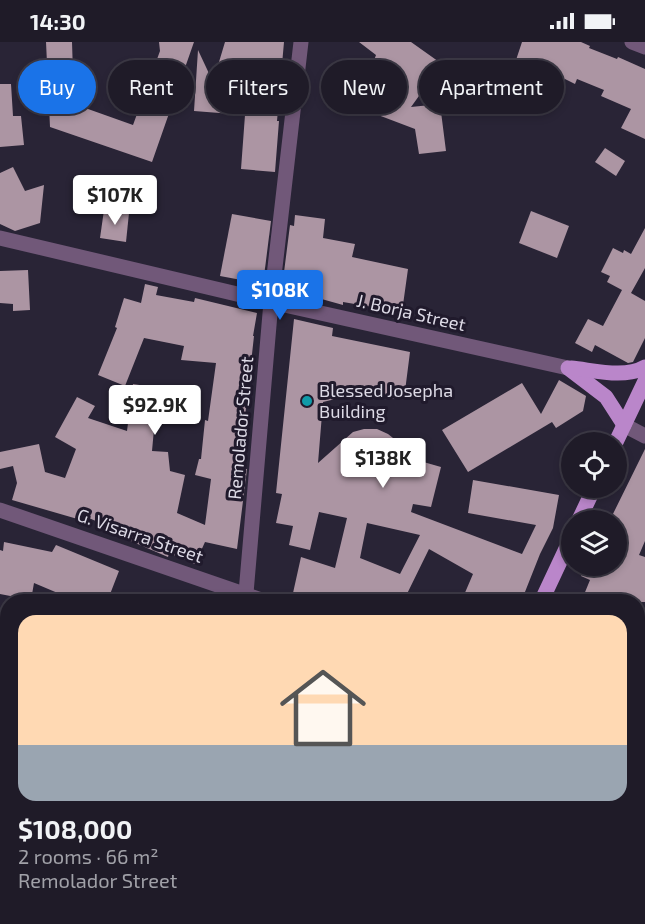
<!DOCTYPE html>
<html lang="en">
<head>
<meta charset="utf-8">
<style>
	:root { --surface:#1f1b28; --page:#272430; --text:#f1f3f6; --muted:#a1a1a8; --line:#3c3945; --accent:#1a73e8 }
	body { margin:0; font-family:"Exo 2",sans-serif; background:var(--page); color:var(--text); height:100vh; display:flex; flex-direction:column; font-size:22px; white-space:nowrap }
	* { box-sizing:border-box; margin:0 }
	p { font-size:20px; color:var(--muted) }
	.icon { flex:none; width:33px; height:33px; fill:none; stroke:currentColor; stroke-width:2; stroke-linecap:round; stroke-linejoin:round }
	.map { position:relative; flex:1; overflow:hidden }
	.sheet { position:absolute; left:0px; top:552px; width:645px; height:330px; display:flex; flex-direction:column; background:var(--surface); border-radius:24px 24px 0 0; box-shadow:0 3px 9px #0003,0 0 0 2px var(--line) }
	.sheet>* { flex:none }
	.guide { position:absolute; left:18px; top:18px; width:609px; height:54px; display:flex; gap:12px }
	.fabs { position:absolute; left:561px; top:390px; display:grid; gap:12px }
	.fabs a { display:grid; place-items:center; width:66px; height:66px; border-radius:50%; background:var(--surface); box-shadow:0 3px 9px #0003,0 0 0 2px var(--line); font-size:30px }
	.price { position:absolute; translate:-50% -51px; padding:0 14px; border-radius:6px; background:#fff; color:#222; font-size:20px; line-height:39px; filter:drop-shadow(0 2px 3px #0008) }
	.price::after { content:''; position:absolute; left:50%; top:36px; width:18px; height:14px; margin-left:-9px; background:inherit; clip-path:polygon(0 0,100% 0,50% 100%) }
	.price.selected { background:var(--accent); color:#fff }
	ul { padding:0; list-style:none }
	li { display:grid; align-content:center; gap:12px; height:318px; padding:0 18px }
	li+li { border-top:2px solid var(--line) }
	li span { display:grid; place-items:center; height:186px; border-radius:18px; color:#555 }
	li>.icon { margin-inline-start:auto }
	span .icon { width:108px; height:108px; fill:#fffc; stroke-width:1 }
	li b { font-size:26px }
	.chip { padding:0 21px; border-radius:27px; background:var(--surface); box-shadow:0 3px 9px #0003,0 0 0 2px var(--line); font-size:21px; line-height:54px }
	.chip.selected { background:var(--accent); color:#fff }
	.status { display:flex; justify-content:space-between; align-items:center; height:42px; padding:0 30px; background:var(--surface); direction:ltr }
	.status svg { height:16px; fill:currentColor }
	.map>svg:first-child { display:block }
	.building { fill:#ac95a3; fill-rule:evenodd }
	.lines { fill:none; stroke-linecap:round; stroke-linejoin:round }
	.minor { stroke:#715879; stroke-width:15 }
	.major { stroke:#ba86ca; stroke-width:15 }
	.culture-dot { fill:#0f9aa8; stroke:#201a2c; stroke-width:2 }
	.labels { text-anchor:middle; stroke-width:6; stroke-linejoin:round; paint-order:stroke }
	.street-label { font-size:18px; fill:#dddae6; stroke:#201a2c }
	.poi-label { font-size:18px; fill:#dddae6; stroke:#201a2c; text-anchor:start }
</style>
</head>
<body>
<div class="status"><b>14:30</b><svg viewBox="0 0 49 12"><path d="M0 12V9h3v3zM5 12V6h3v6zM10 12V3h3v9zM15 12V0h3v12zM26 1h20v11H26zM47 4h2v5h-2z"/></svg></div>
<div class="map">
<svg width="645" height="882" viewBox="0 0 645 882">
	<rect width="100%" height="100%" fill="#292436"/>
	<g class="building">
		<path d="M46 0H72L74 62 133 83 160 9 159 0H194L152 120 50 85Z"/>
		<path d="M225 0H284L277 79H279L275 130 241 127 245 73 194 69 198 8 213 40Z"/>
		<path d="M359 0H411L442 22 411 65 440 62 446 109 419 112 415 87 357 65 376 13Z"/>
		<path d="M522 0H581L590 4 589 6 617 17 618 15 645 27V97L621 86 631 67 601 54 604 48 577 37 575 42 565 37 562 47 536 36 540 27 516 18Z"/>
		<path d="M0 42H11L13 74H21L24 103 0 105Z"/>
		<path d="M605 106 625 119 616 134 595 120Z"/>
		<path d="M13 125 25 149 44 143 40 181 15 189 0 182V131Z"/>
		<path d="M104 168 129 171 126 200 100 196Z"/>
		<path d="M531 169 569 184 557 216 519 201Z"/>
		<path d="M232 172 271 179 263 242 220 234Z"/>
		<path d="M295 173 325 177 323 196 355 202 352 215 408 227 402 270 343 260V263L282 246 290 183 294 184Z"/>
		<path d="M645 186V226L631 251 645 259V296L633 320 628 321 595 303 592 310 575 301 588 277 603 284 622 248 607 240 610 234 601 230 613 206 623 211 624 208 631 212Z"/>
		<path d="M28 228 30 268 13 269V262L0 261V229Z"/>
		<path d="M145 242 158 245 156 253 194 260 195 256 257 271 253 294H254L244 384H249L244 427H247L237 507 205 500 195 522 169 511 168 515 119 494 121 490 82 473 81 478 12 458 17 441 13 424 0 427V410L39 402 45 430 65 436 76 407 55 395 77 355 95 364 88 376 127 389 133 342 172 348 169 367 156 365 152 409 168 410 170 429 185 433 177 471 205 483 211 437 195 433 199 417H201L205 378 208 379 216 321 181 318 184 304 144 296 125 344 98 333 117 286 115 285 124 256 141 261Z"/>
		<path d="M294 277 333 286 332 294 410 310 404 357 348 354 323 360 318 421 353 390 364 387H377L388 392 398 400 406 415 441 425 431 465 413 462 411 470 522 512 536 483 468 471 473 438 559 453 553 486 540 512 521 560H461L473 532 429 507 403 560H291L301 515 335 526 347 476 319 470 310 508 289 503 293 484 276 481 282 452 276 451ZM367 481 420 493 400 532 360 516Z"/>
		<path d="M559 338 586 354 583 369 556 386 552 380 468 430 442 388 522 341 541 372Z"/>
		<path d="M645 407V499L639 513 645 515V560H581L590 538 581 534 585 524H616V478H610Z"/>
		<path d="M4 500 52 510 56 503 119 529 107 560H79L34 541 31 558 0 552V508L3 509Z"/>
	</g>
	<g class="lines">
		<g class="minor">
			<path d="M632 0 645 5"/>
			<path d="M0 196 271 260 568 326"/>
			<path d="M624 383 645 394"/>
			<path d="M0 468 267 560"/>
			<path d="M243 560 246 551 271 260 301 0"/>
			<path d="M638 705 645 708"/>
			<path d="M127 882 129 874"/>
		</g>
		<g class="major">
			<path d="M568 326 606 355 624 383"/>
			<path d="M571 326C593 328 625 337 645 325"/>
			<path d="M616 400 645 339"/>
			<path d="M579 478 594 446"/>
			<path d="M541 560 572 494"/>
			<path d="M397 882 399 874"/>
		</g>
	</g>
	<circle class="culture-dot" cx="307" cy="359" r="6"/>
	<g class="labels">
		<g class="street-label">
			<text transform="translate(411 271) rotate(13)" y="6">J. Borja Street</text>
			<text transform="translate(241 386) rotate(-85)" y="6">Remolador Street</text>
			<text transform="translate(140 494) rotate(19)" y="6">G. Visarra Street</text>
		</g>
		<g class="poi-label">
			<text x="319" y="355">Blessed Josepha<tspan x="319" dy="21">Building</tspan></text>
		</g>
	</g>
</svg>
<div class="fabs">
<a><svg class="icon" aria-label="locate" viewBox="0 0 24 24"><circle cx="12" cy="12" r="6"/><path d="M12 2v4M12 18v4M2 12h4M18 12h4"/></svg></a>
<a><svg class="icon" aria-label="layers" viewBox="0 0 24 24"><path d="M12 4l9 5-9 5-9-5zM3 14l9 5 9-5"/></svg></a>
</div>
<b class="price" style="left:115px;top:184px">$107K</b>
<b class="price selected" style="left:280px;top:279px">$108K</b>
<b class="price" style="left:155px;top:394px">$92.9K</b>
<b class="price" style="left:383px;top:447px">$138K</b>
<div class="guide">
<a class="chip selected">Buy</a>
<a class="chip">Rent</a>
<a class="chip">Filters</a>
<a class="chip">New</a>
<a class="chip">Apartment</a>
</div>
<section class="sheet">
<ul>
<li><span style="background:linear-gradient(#ffd9b3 70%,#9aa5b1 0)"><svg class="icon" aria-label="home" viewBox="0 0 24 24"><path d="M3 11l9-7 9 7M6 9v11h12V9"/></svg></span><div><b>$108,000</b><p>2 rooms · 66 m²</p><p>Remolador Street</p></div></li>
</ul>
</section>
</div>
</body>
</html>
